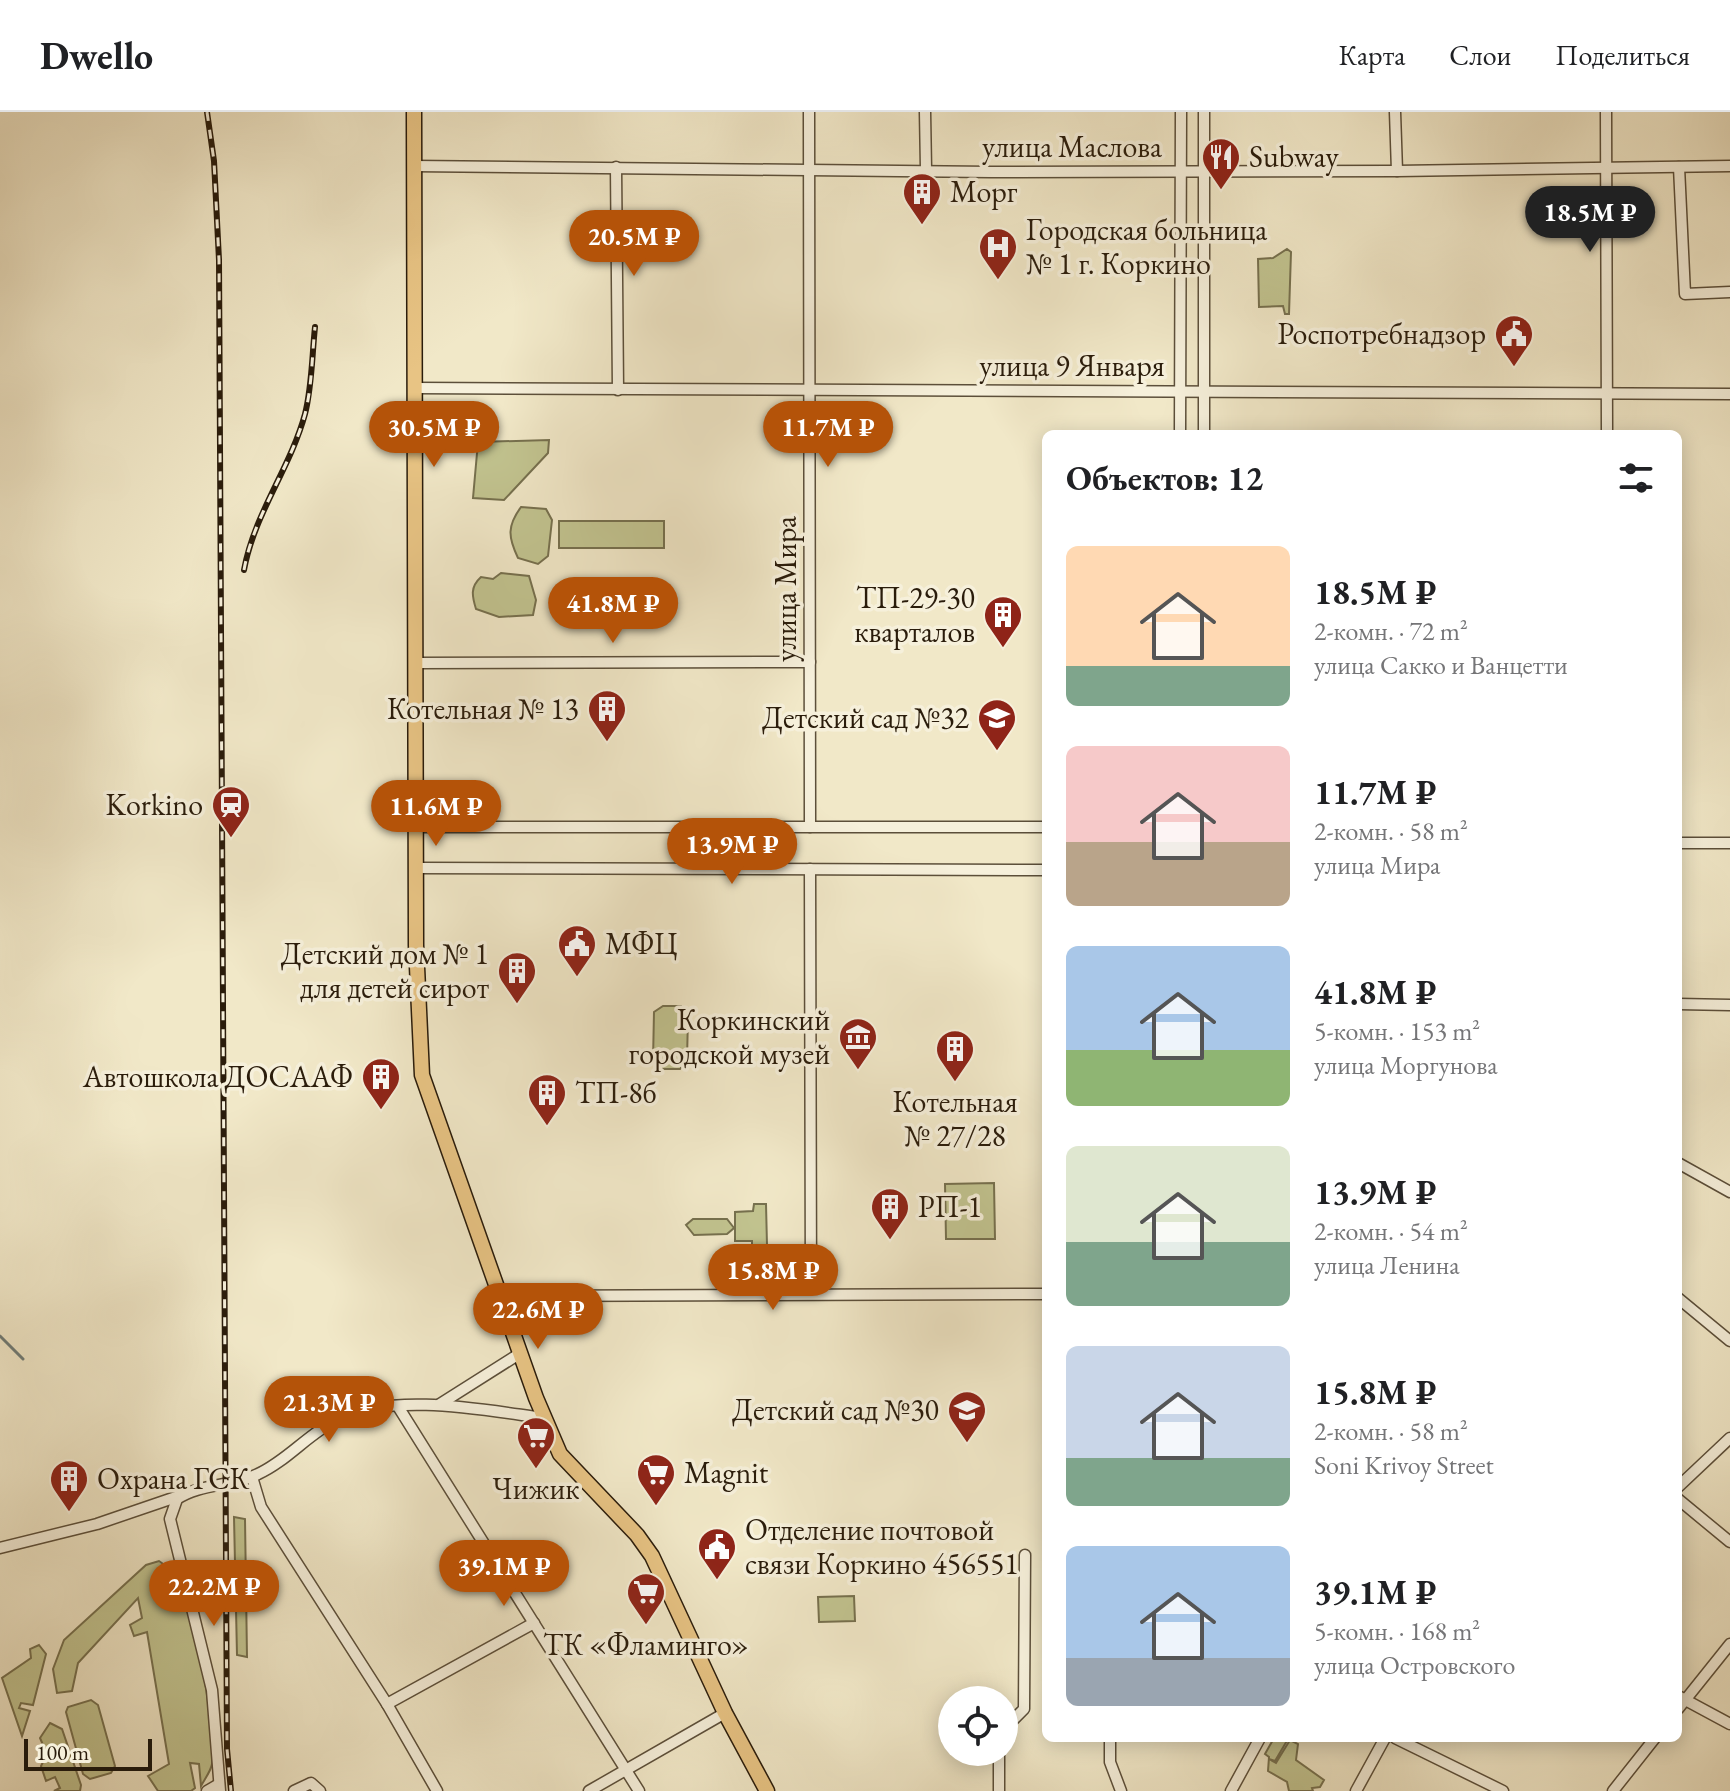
<!DOCTYPE html>
<html lang="ru">
<head>
<meta charset="utf-8">
<style>
	:root { --surface:#fff; --page:#f2f2f2; --text:#202124; --muted:#757577; --line:#e0e0e0; --accent:#b45309 }
	body { margin:0; font-family:"EB Garamond",serif; background:var(--page); color:var(--text); height:100vh; display:flex; flex-direction:column; font-size:30px; white-space:nowrap }
	* { box-sizing:border-box; margin:0 }
	p { font-size:26px; color:var(--muted) }
	.icon { flex:none; width:44px; height:44px; fill:none; stroke:currentColor; stroke-width:2; stroke-linecap:round; stroke-linejoin:round }
	.map { position:relative; flex:1; overflow:hidden }
	.side { position:absolute; left:1042px; top:318px; width:640px; height:1312px; display:flex; flex-direction:column; background:var(--surface); border-radius:12px; box-shadow:0 4px 20px #0003 }
	.side>* { flex:none }
	.buttons { position:absolute; left:938px; top:1574px; display:grid; gap:16px }
	.buttons a { display:grid; place-items:center; width:80px; height:80px; border-radius:50%; background:var(--surface); box-shadow:0 4px 20px #0003; font-size:40px }
	.scale { position:absolute; left:24px; bottom:20px; width:128px; box-sizing:border-box; padding-left:8px; border:4px solid #2a1c0b; border-top:0; font-size:22px; line-height:28px; white-space:nowrap; color:#2a1c0b; -webkit-text-stroke:6px #f6f0db; paint-order:stroke }
	.price { position:absolute; translate:-50% -68px; padding:0 18px; border-radius:28px; background:var(--accent); color:#fff; font-size:26px; line-height:52px; filter:drop-shadow(0 2px 4px #0008) }
	.price::after { content:''; position:absolute; left:50%; top:48px; width:24px; height:18px; margin-left:-12px; background:inherit; clip-path:polygon(0 0,100% 0,50% 100%) }
	.price.selected { background:#222; color:#fff }
	ul { padding:0; list-style:none }
	li { display:flex; align-items:center; gap:24px; height:200px; padding:0 24px }
	li span { display:grid; place-items:center; flex:none; width:224px; height:160px; border-radius:12px; color:#555 }
	li>.icon { margin-inline-start:auto }
	span .icon { width:96px; height:96px; fill:#fffc; stroke-width:1 }
	li b { font-size:34px }
	h2 { display:flex; justify-content:space-between; align-items:center; height:96px; padding:0 24px; font-size:34px }
	header { display:flex; align-items:center; gap:48px; box-sizing:border-box; height:112px; padding:0 40px; background:var(--surface); border-bottom:2px solid var(--line) }
	header strong { font-size:38px }
	nav { display:flex; gap:44px; margin-inline-start:auto; font-size:28px }
	.map>svg:first-child { display:block }
	.green { fill:#c2c490; stroke:#76704e; stroke-width:2 }
	.lines { fill:none; stroke-linecap:round; stroke-linejoin:round }
	.stream { stroke:#717d78; stroke-width:3 }
	.minor-casing { stroke:#5c4f3a; stroke-width:13 }
	.major-casing { stroke:#2a1c0b; stroke-width:17 }
	.minor { stroke:#f6f0db; stroke-width:10 }
	.major { stroke:#e8c484; stroke-width:14 }
	.rail-casing { stroke:#2a1c0b; stroke-width:6 }
	.rail { stroke:#f6f0db; stroke-width:3; stroke-dasharray:9; stroke-linecap:butt }
	.labels { text-anchor:middle; stroke-width:7; stroke-linejoin:round; paint-order:stroke }
	.street-label { font-size:30px; fill:#2a1c0b; stroke:#f6f0db }
	.poi-label { font-size:30px; fill:#2a1c0b; stroke:#f6f0db; text-anchor:start }
</style>
</head>
<body>
<header>
<strong>Dwello</strong>
<nav><a>Карта</a><a>Слои</a><a>Поделиться</a></nav>
</header>
<div class="map">
<svg width="1730" height="1679" viewBox="0 0 1730 1679">
	<rect width="100%" height="100%" fill="#f1e8c8"/>
	<filter id="stains"><feTurbulence type="fractalNoise" baseFrequency=".0025" numOctaves="4"/><feColorMatrix values="0 0 0 0 .2 0 0 0 0 .09 0 0 0 0 .02 0 0 0 .5 -.17"/></filter>
	<radialGradient id="worn" r=".72"><stop offset=".6" stop-color="#630" stop-opacity="0"/><stop offset="1" stop-color="#630" stop-opacity=".3"/></radialGradient>
	<g class="green">
		<path d="M1287 137 1291 140 1289 202H1285L1283 194 1259 195 1258 147 1273 146Z"/>
		<path d="M549 328 548 341 504 388 473 386 478 330Z"/>
		<path d="M521 395 546 397 552 408 548 444 538 452 518 446C508 425 507 414 521 395Z"/>
		<rect x="559" y="409" width="105" height="27"/>
		<path d="M501 461 529 464 536 488 533 503 499 505 476 497C472 484 470 475 481 465L493 467Z"/>
		<path d="M663 894H681L688 904 687 948 680 957H662L653 949 654 900Z"/>
		<path d="M994 1071 995 1127H946L945 1072Z"/>
		<path d="M754 1092H766L767 1133 752 1139V1129H735V1100L753 1099Z"/>
		<path d="M693 1107H727L734 1116 727 1122 694 1123 686 1113Z"/>
		<path d="M234 1405 245 1407 247 1545 237 1543Z"/>
		<path d="M159 1449C193 1469 216 1612 212 1652 211 1659 204 1668 201 1674L199 1652 190 1651 195 1676 191 1679H158L148 1664 169 1652 147 1520 134 1524 130 1513 142 1506 138 1486 78 1551 72 1579 57 1581 53 1557 64 1528 146 1453Z"/>
		<path d="M854 1484 855 1509 819 1510 818 1485Z"/>
		<path d="M39 1533 46 1542 33 1593 21 1591 19 1596 30 1599 22 1624 2 1566 31 1546 30 1537Z"/>
		<path d="M91 1588 98 1593 115 1654 111 1661 90 1667 83 1662 66 1600 68 1595Z"/>
		<path d="M50 1611 62 1617 81 1673 80 1679H54L60 1676 55 1665 46 1669 41 1654 47 1642 40 1626Z"/>
		<path d="M1274 1626 1288 1627 1275 1649 1269 1647 1276 1651 1290 1628 1298 1632 1296 1648 1324 1668 1320 1675 1312 1676 1313 1679H1289L1287 1670 1268 1659 1269 1645 1265 1642Z"/>
	</g>
	<g class="lines">
		<path class="stream" d="M0 1224 23 1247"/>
		<g class="minor-casing">
			<g id="minor">
				<path d="M809 0 810 715"/>
				<path d="M925 0 926 57"/>
				<path d="M1204 0V322"/>
				<path d="M1395 0 1397 59"/>
				<path d="M1606 0 1607 322"/>
				<path d="M414 54 991 60 1397 59 1730 54"/>
				<path d="M616 55 618 278"/>
				<path d="M1679 55 1685 182 1730 180"/>
				<path d="M415 276 1730 282"/>
				<path d="M1180 322 1181 0"/>
				<path d="M416 551 810 550"/>
				<path d="M417 715H1046"/>
				<path d="M1678 731H1730"/>
				<path d="M417 756 1046 758"/>
				<path d="M810 757 811 1182"/>
				<path d="M1678 892 1730 893"/>
				<path d="M1678 1051 1730 1080"/>
				<path d="M499 1184 1046 1182"/>
				<path d="M1678 1186 1730 1229"/>
				<path d="M440 1292 519 1242"/>
				<path d="M399 1296 639 1679"/>
				<path d="M252 1365 261 1395 387 1592 437 1679"/>
				<path d="M1678 1375 1730 1326"/>
				<path d="M1678 1387 1730 1430"/>
				<path d="M0 1436 97 1412 179 1384"/>
				<path d="M1678 1584 1730 1612"/>
				<path d="M387 1592 534 1511"/>
				<path d="M1678 1597 1730 1532"/>
				<path d="M1004 1617 1024 1597 1025 1443"/>
				<path d="M1110 1626V1650L1121 1679"/>
				<path d="M1395 1626 1503 1679"/>
				<path d="M207 1679 219 1672"/>
				<path d="M220 1679 212 1578 170 1407 177 1387C200 1371 233 1375 258 1362 287 1349 309 1321 338 1307 394 1280 484 1298 543 1306"/>
				<path d="M294 1679 311 1671 320 1679"/>
				<path d="M589 1679 725 1601"/>
				<path d="M999 1679V1640"/>
				<path d="M1231 1679 1260 1626"/>
				<path d="M1356 1679 1385 1626"/>
				<path d="M1613 1679 1655 1626"/>
			</g>
		</g>
		<g class="major-casing">
			<path id="major" d="M414 0 416 833 422 963 536 1286 560 1342 637 1423 652 1444 725 1601 767 1679"/>
		</g>
		<use href="#minor" class="minor"/>
		<use href="#major" class="major"/>
		<g class="rail-casing">
			<g id="rail">
				<path d="M207 0 214 49 219 148 227 1637 231 1679"/>
				<path d="M244 458C254 402 290 357 305 302 312 275 312 243 315 215"/>
			</g>
		</g>
		<use href="#rail" class="rail"/>
	</g>
	<defs>
		<g id="restaurant-pin" transform="scale(2)"><path d="M0 17L-7.5 6A9.5 9.5 0 1 1 7.5 6Z" fill="#8f2418" stroke="#f6f0db"/><path d="M-5-6h1v4h1v-4h1v4h1v-4h1v5L-1.5 .5V6h-2V.5L-5-1ZM5-6V6H3V1.5H1.5Q1.5-4 5-6Z" fill="#fff"/></g>
		<g id="building-pin" transform="scale(2)"><path d="M0 17L-7.5 6A9.5 9.5 0 1 1 7.5 6Z" fill="#8f2418" stroke="#f6f0db"/><path d="M-4-6H4V6H1V3H-1V6H-4ZM-2.5-4.3h1.7v1.8h-1.7ZM.8-4.3h1.7v1.8H.8ZM-2.5-1h1.7V.8h-1.7ZM.8-1h1.7V.8H.8Z" fill="#fff"/></g>
		<g id="hospital-pin" transform="scale(2)"><path d="M0 17L-7.5 6A9.5 9.5 0 1 1 7.5 6Z" fill="#8f2418" stroke="#f6f0db"/><path d="M-5-5h3v3.5h4V-5h3V5h-3V1.5h-4V5h-3Z" fill="#fff"/></g>
		<g id="civic-pin" transform="scale(2)"><path d="M0 17L-7.5 6A9.5 9.5 0 1 1 7.5 6Z" fill="#8f2418" stroke="#f6f0db"/><path d="M-.6-6.5H3V-4.5H.6V-3L4-1V1h2V6H-6V1h2V-1L-.6-3ZM-1.2 2.5V6h2.4V2.5Z" fill="#fff"/></g>
		<g id="school-pin" transform="scale(2)"><path d="M0 17L-7.5 6A9.5 9.5 0 1 1 7.5 6Z" fill="#8f2418" stroke="#f6f0db"/><path d="M0-5L7-2L0 1L-7-2ZM-4 1L0 2.5L4 1V4Q0 6-4 4Z" fill="#fff"/></g>
		<g id="station-pin" transform="scale(2)"><path d="M0 17L-7.5 6A9.5 9.5 0 1 1 7.5 6Z" fill="#8f2418" stroke="#f6f0db"/><path d="M-3-6H3Q5-6 5-4V2Q5 4 3 4L4.5 6H3L1.5 4h-3L-3 6H-4.5L-3 4Q-5 4-5 2V-4Q-5-6-3-6ZM-3.5-4v3h7v-3ZM-3.5 1v1.5H-2V1ZM2 1v1.5H3.5V1Z" fill="#fff"/></g>
		<g id="museum-pin" transform="scale(2)"><path d="M0 17L-7.5 6A9.5 9.5 0 1 1 7.5 6Z" fill="#8f2418" stroke="#f6f0db"/><path d="M0-6L6-3V-2H-6V-3ZM-5-1h2V3h-2ZM-1-1h2V3h-2ZM3-1h2V3H3ZM-6 4H6V6H-6Z" fill="#fff"/></g>
		<g id="supermarket-pin" transform="scale(2)"><path d="M0 17L-7.5 6A9.5 9.5 0 1 1 7.5 6Z" fill="#8f2418" stroke="#f6f0db"/><path d="M-6-5.5h2.5l.6 2H6L4.5 2H-2.5L-4.4-4H-6ZM-1.5 3.2a1.3 1.3 0 1 0 .1 0ZM3 3.2a1.3 1.3 0 1 0 .1 0Z" fill="#fff"/></g>
	</defs>
	<g fill-rule="evenodd">
		<use href="#restaurant-pin" x="1221" y="45"/>
		<use href="#building-pin" x="922" y="80"/>
		<use href="#hospital-pin" x="998" y="135"/>
		<use href="#civic-pin" x="1514" y="222"/>
		<use href="#building-pin" x="1003" y="503"/>
		<use href="#building-pin" x="607" y="597"/>
		<use href="#school-pin" x="997" y="606"/>
		<use href="#station-pin" x="231" y="693"/>
		<use href="#civic-pin" x="577" y="832"/>
		<use href="#building-pin" x="517" y="859"/>
		<use href="#museum-pin" x="858" y="925"/>
		<use href="#building-pin" x="955" y="937"/>
		<use href="#building-pin" x="381" y="965"/>
		<use href="#building-pin" x="547" y="981"/>
		<use href="#building-pin" x="890" y="1095"/>
		<use href="#school-pin" x="967" y="1298"/>
		<use href="#supermarket-pin" x="536" y="1324"/>
		<use href="#supermarket-pin" x="656" y="1361"/>
		<use href="#building-pin" x="69" y="1367"/>
		<use href="#civic-pin" x="717" y="1435"/>
		<use href="#supermarket-pin" x="646" y="1480"/>
	</g>
	<g class="labels">
		<g class="street-label">
			<text x="1072" y="45">улица Маслова</text>
			<text x="1072" y="264">улица 9 Января</text>
			<text transform="translate(786 477) rotate(-90)" y="10">улица Мира</text>
		</g>
		<g class="poi-label">
			<text x="1249" y="55">Subway</text>
			<text x="950" y="90">Морг</text>
			<text x="1026" y="128">Городская больница<tspan x="1026" dy="34">№ 1 г. Коркино</tspan></text>
			<text x="1486" y="232" text-anchor="end">Роспотребнадзор</text>
			<text x="975" y="496" text-anchor="end">ТП-29-30<tspan x="975" dy="34">кварталов</tspan></text>
			<text x="579" y="607" text-anchor="end">Котельная № 13</text>
			<text x="969" y="616" text-anchor="end">Детский сад №32</text>
			<text x="203" y="703" text-anchor="end">Korkino</text>
			<text x="605" y="842">МФЦ</text>
			<text x="489" y="852" text-anchor="end">Детский дом № 1<tspan x="489" dy="34">для детей сирот</tspan></text>
			<text x="830" y="918" text-anchor="end">Коркинский<tspan x="830" dy="34">городской музей</tspan></text>
			<text x="353" y="975" text-anchor="end">Автошкола ДОСААФ</text>
			<text x="575" y="991">ТП-8б</text>
			<text x="955" y="1000" text-anchor="middle">Котельная<tspan x="955" dy="34">№ 27/28</tspan></text>
			<text x="918" y="1105">РП-1</text>
			<text x="939" y="1308" text-anchor="end">Детский сад №30</text>
			<text x="684" y="1371">Magnit</text>
			<text x="97" y="1377">Охрана ГСК</text>
			<text x="536" y="1387" text-anchor="middle">Чижик</text>
			<text x="745" y="1428">Отделение почтовой<tspan x="745" dy="34">связи Коркино 456551</tspan></text>
			<text x="646" y="1543" text-anchor="middle">ТК «Фламинго»</text>
		</g>
	</g>
	<rect width="100%" height="100%" filter="url(#stains)"/>
	<rect width="100%" height="100%" fill="url(#worn)"/>
</svg>
<div class="buttons">
<a><svg class="icon" aria-label="locate" viewBox="0 0 24 24"><circle cx="12" cy="12" r="6"/><path d="M12 2v4M12 18v4M2 12h4M18 12h4"/></svg></a>
</div>
<div class="scale">100 m</div>
<b class="price selected" style="left:1590px;top:142px">18.5M ₽</b>
<b class="price" style="left:634px;top:166px">20.5M ₽</b>
<b class="price" style="left:434px;top:357px">30.5M ₽</b>
<b class="price" style="left:828px;top:357px">11.7M ₽</b>
<b class="price" style="left:613px;top:533px">41.8M ₽</b>
<b class="price" style="left:436px;top:736px">11.6M ₽</b>
<b class="price" style="left:732px;top:774px">13.9M ₽</b>
<b class="price" style="left:773px;top:1200px">15.8M ₽</b>
<b class="price" style="left:538px;top:1239px">22.6M ₽</b>
<b class="price" style="left:329px;top:1332px">21.3M ₽</b>
<b class="price" style="left:504px;top:1496px">39.1M ₽</b>
<b class="price" style="left:214px;top:1516px">22.2M ₽</b>
<section class="side">
<h2>Объектов: 12<svg class="icon" aria-label="filters" viewBox="0 0 24 24"><path d="M4 7h16M4 17h16"/><circle cx="9" cy="7" r="2"/><circle cx="15" cy="17" r="2"/></svg></h2>
<ul>
<li><span style="background:linear-gradient(#ffd9b3 75%,#7fa58c 0)"><svg class="icon" aria-label="home" viewBox="0 0 24 24"><path d="M3 11l9-7 9 7M6 9v11h12V9"/></svg></span><div><b>18.5M ₽</b><p>2-комн. · 72 m²</p><p>улица Сакко и Ванцетти</p></div></li>
<li><span style="background:linear-gradient(#f6c9c9 60%,#b9a48a 0)"><svg class="icon" aria-label="home" viewBox="0 0 24 24"><path d="M3 11l9-7 9 7M6 9v11h12V9"/></svg></span><div><b>11.7M ₽</b><p>2-комн. · 58 m²</p><p>улица Мира</p></div></li>
<li><span style="background:linear-gradient(#a9c7e8 65%,#8fb573 0)"><svg class="icon" aria-label="home" viewBox="0 0 24 24"><path d="M3 11l9-7 9 7M6 9v11h12V9"/></svg></span><div><b>41.8M ₽</b><p>5-комн. · 153 m²</p><p>улица Моргунова</p></div></li>
<li><span style="background:linear-gradient(#dfe7d0 60%,#7fa58c 0)"><svg class="icon" aria-label="home" viewBox="0 0 24 24"><path d="M3 11l9-7 9 7M6 9v11h12V9"/></svg></span><div><b>13.9M ₽</b><p>2-комн. · 54 m²</p><p>улица Ленина</p></div></li>
<li><span style="background:linear-gradient(#c9d6e8 70%,#7fa58c 0)"><svg class="icon" aria-label="home" viewBox="0 0 24 24"><path d="M3 11l9-7 9 7M6 9v11h12V9"/></svg></span><div><b>15.8M ₽</b><p>2-комн. · 58 m²</p><p>Soni Krivoy Street</p></div></li>
<li><span style="background:linear-gradient(#a9c7e8 70%,#9aa5b1 0)"><svg class="icon" aria-label="home" viewBox="0 0 24 24"><path d="M3 11l9-7 9 7M6 9v11h12V9"/></svg></span><div><b>39.1M ₽</b><p>5-комн. · 168 m²</p><p>улица Островского</p></div></li>
</ul>
</section>
</div>
</body>
</html>
